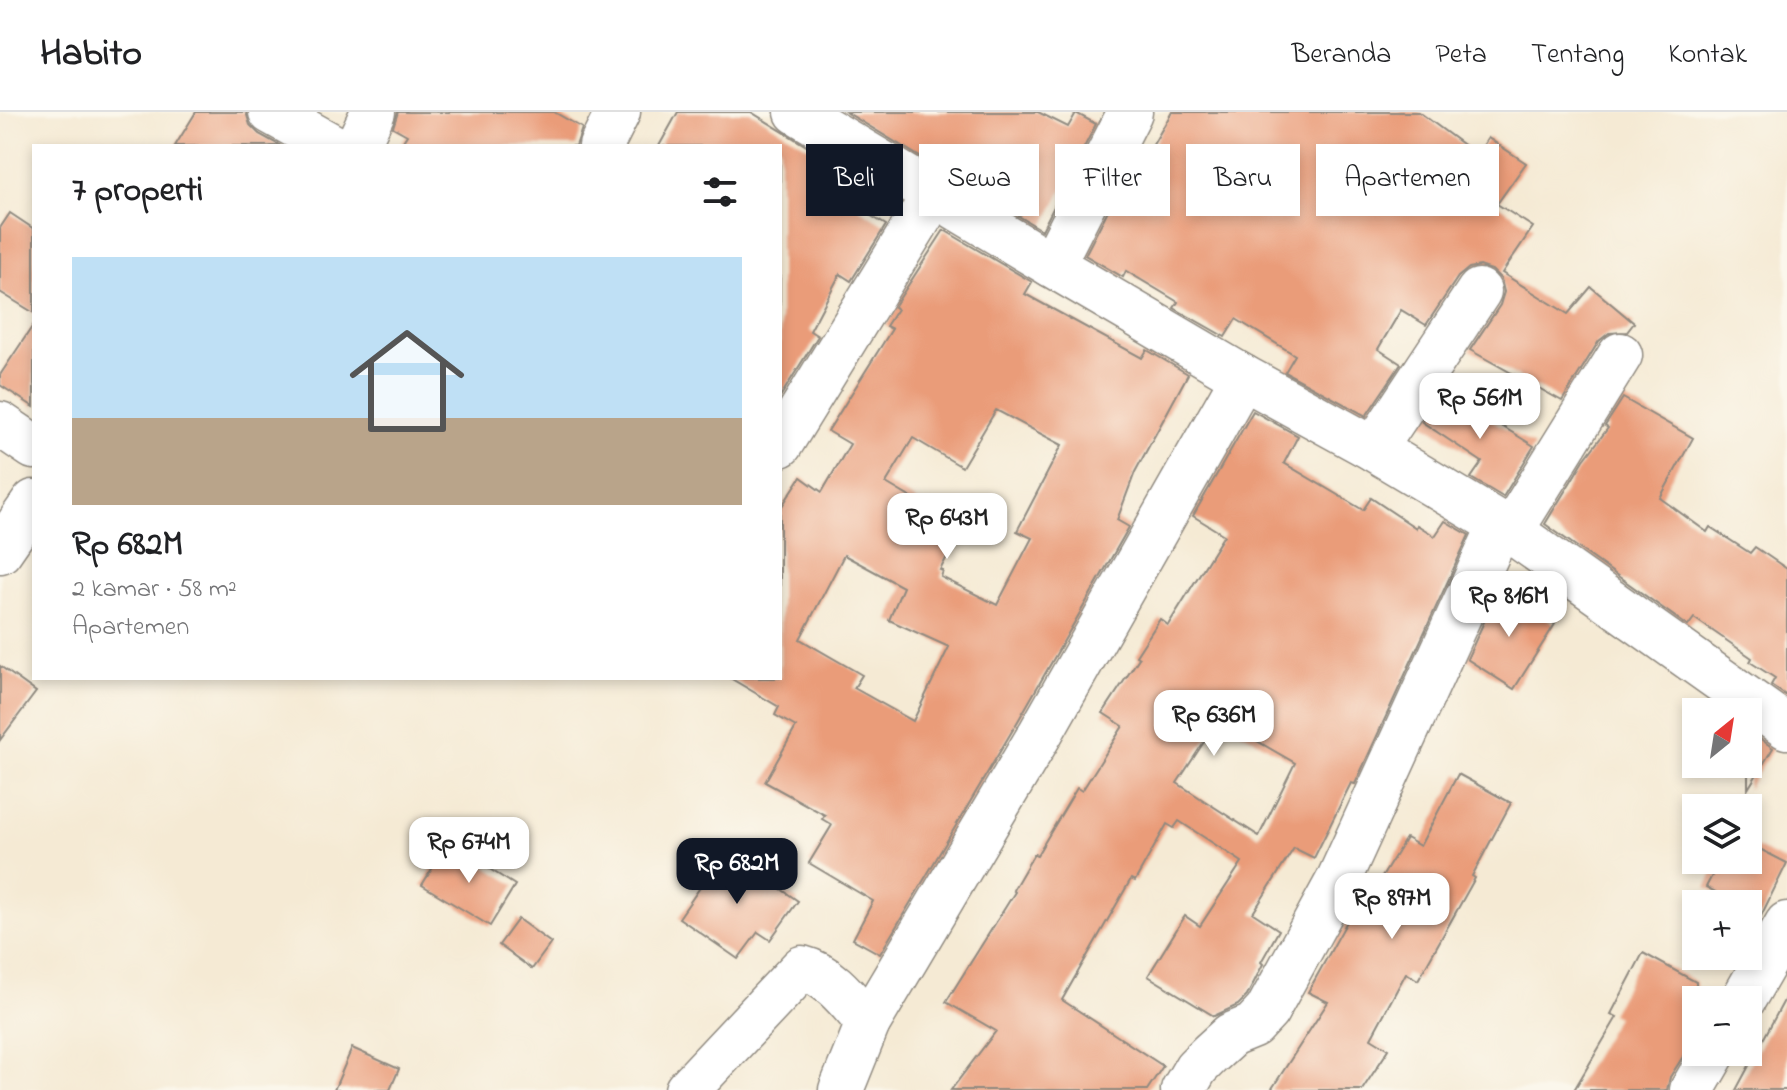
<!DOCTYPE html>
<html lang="id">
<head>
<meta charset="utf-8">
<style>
	:root { --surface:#fff; --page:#f6f6f6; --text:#202124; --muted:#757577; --line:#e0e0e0; --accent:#111827 }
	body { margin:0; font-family:"Indie Flower",sans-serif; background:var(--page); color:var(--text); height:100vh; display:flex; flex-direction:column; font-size:30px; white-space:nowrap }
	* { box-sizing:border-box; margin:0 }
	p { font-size:26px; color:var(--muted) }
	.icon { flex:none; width:44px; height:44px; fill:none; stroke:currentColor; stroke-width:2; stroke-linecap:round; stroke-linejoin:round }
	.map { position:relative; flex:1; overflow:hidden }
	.drawer { position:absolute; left:32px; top:32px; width:750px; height:536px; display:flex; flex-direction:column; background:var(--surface); border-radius:0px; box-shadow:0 4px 12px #0003 }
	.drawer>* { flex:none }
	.top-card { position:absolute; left:806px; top:32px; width:760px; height:72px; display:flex; gap:16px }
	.needle { width:52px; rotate:30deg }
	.tools { position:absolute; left:1682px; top:586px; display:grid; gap:16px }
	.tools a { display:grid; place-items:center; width:80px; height:80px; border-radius:0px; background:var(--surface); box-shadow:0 4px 12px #0003; font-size:40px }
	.price { position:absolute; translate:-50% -68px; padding:0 18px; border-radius:16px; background:#fff; color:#222; font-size:26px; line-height:52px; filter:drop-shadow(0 2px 4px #0008) }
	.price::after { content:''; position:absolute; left:50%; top:48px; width:24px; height:18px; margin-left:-12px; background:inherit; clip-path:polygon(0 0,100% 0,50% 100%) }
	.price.on { background:var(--accent); color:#fff }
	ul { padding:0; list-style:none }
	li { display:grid; align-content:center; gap:16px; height:424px; padding:0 40px }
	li+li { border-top:2px solid var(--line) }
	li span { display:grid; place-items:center; height:248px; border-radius:0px; color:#555 }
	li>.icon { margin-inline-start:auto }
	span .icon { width:144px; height:144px; fill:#fffc; stroke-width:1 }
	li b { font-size:34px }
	h2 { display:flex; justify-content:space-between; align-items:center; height:96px; padding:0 40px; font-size:34px }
	.pill { padding:0 28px; border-radius:0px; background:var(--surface); box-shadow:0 4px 12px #0003; font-size:28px; line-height:72px }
	.pill.on { background:var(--accent); color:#fff }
	header { display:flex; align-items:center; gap:48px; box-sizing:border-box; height:112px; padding:0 40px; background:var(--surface); border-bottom:2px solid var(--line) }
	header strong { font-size:38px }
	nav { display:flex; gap:44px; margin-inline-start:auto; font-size:28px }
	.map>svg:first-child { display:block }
	.building { fill:#ea9c79; fill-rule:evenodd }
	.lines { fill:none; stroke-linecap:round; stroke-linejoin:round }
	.minor-casing { stroke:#908a80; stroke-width:47 }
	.minor { stroke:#fff; stroke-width:44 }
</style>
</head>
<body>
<header>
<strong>Habito</strong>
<nav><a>Beranda</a><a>Peta</a><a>Tentang</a><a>Kontak</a></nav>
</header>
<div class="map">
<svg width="1787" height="978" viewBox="0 0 1787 978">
	<rect width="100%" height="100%" fill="#fbf7ec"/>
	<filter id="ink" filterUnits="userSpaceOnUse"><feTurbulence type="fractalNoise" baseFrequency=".0125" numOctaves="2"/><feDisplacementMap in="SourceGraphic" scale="16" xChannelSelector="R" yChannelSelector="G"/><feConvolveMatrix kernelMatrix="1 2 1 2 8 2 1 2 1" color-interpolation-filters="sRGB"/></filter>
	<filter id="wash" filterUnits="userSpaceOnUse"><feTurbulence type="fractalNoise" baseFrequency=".006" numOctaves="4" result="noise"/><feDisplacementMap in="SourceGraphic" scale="32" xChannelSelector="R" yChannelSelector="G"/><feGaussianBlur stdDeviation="1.8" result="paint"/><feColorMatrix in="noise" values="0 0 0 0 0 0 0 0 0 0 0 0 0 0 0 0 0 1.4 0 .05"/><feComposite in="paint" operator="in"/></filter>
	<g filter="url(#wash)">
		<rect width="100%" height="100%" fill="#f5ead4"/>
		<g id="blocks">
			<g class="building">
				<path d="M196 0H246L250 13 259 22 281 34H175Z"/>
				<path d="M398 0H554L582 16 576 34H400L407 23 393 15Z"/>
				<path d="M678 0H751L870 73 858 96 886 113 851 169 840 162 810 219 818 224 780 285V34H659Z"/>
				<path d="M846 0H1038L1068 15 1076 1 1096 12 1042 118 1017 103 1023 92 962 61 958 68Z"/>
				<path d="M1172 0H1419L1477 43 1488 26 1526 51 1497 92 1533 115 1502 161 1568 202 1591 175 1634 211 1627 220 1609 221 1599 229 1562 289 1470 238 1500 193 1504 180 1501 167 1492 158 1480 154 1469 156 1458 165 1426 213 1401 198 1378 237 1401 252 1366 304 1285 260 1295 243 1236 207 1225 225 1174 196 1178 190 1126 159 1123 165 1085 143 1139 38 1147 43Z"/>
				<path d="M10 101 34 117V201L0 180V116Z"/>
				<path d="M944 118 1032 170 1025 182 1142 246 1147 238 1188 262 1135 360 1117 408 1129 415 1018 609 880 842 853 827 873 789 809 751 832 713 822 707 825 703 765 670 796 615 775 603 779 595 730 566H780V397L801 365 822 380 850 332 828 319 892 217 886 214 897 197 894 195ZM996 298 1062 333 1017 419 1032 426 997 493 941 465 943 459 940 458 968 406 942 391 937 401 886 371 913 326 962 355ZM844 443 903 475 889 508 949 535 913 609 854 576 862 563 800 527Z"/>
				<path d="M34 212V295L0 273V263Z"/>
				<path d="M1443 278 1534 334 1503 385 1471 366 1482 350 1422 310Z"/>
				<path d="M1623 286 1693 326 1660 386 1707 420 1710 415 1750 441 1755 435 1787 457V584L1771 573 1775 566 1750 550 1752 546 1694 506 1688 514 1545 412 1584 348 1608 316 1605 314Z"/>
				<path d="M1253 299 1298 324 1284 351 1363 398 1371 386 1416 416 1417 413 1435 424 1445 409 1469 423 1355 672 1351 671 1314 746 1294 736 1253 801 1279 818 1261 850 1263 852 1247 884 1238 893 1214 904 1148 864 1185 804 1200 814 1242 750 1179 709 1174 716 1167 712 1135 769 1131 767 1062 888 1163 954 1147 978H951L996 919 946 890 1015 780 1013 778 1034 742 1037 743 1077 676 1082 679 1123 614 1103 601 1139 546 1136 544 1160 507 1168 513 1224 423 1193 404ZM1219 607 1295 651 1259 724 1177 671Z"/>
				<path d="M1499 477 1555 512 1514 577 1467 547Z"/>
				<path d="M0 554 36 580 0 628Z"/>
				<path d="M1748 618 1773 636 1748 677Z"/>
				<path d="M1458 662 1511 691 1472 764 1475 766 1418 868 1406 861 1371 926 1389 937 1362 978H1271L1328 890 1308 880 1371 766 1379 770 1406 726 1420 734Z"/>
				<path d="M448 731 515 773 490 814 422 773Z"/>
				<path d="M1748 731 1787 751 1761 804 1748 797V792H1738L1706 775 1720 748H1748Z"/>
				<path d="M726 738 798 789 770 828 758 820 738 847 679 806Z"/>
				<path d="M518 807 551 831 532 857 499 833Z"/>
				<path d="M1643 841 1696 870V924L1670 965 1667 978H1574L1617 905 1611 902Z"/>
				<path d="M1787 883V978H1736Z"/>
				<path d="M352 936 399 957 390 978H334Z"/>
			</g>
		</g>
	</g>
	<g filter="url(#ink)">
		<use href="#blocks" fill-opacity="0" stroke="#908a80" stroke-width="2"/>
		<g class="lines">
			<g class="minor-casing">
				<g id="minor">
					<path d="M271 0 332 34"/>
					<path d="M797 0 1052 153 1243 265 1374 337 1511 419 1787 615"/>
					<path d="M357 34 373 0"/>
					<path d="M601 34 618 0"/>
					<path d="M1052 153 1130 0"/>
					<path d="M0 312 34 335"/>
					<path d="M780 333 935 81"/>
					<path d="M1374 337 1479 179"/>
					<path d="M1511 419 1620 243"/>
					<path d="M0 439 34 390"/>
					<path d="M1743 888 1787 812"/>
					<path d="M687 978 802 856C830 863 849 889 868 911"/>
					<path d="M841 978 868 911 1040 622 1243 265"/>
					<path d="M1183 978 1196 956 1210 942 1231 923 1253 914 1267 899 1338 769 1500 414"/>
					<path d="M1692 978 1714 940"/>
				</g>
			</g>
			<use href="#minor" class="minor"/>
		</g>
	</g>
</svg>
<div class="tools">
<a><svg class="needle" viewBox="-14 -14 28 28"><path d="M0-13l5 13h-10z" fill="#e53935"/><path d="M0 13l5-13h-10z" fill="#757577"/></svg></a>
<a><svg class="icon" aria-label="layers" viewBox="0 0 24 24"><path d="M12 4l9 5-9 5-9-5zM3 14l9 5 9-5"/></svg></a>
<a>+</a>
<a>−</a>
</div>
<b class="price" style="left:1480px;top:329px">Rp 561M</b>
<b class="price" style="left:947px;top:449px">Rp 643M</b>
<b class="price" style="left:1509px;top:527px">Rp 816M</b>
<b class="price" style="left:1214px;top:646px">Rp 636M</b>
<b class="price" style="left:469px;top:773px">Rp 674M</b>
<b class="price on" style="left:737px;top:794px">Rp 682M</b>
<b class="price" style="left:1392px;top:829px">Rp 897M</b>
<div class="top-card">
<a class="pill on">Beli</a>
<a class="pill">Sewa</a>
<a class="pill">Filter</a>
<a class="pill">Baru</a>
<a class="pill">Apartemen</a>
</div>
<section class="drawer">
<h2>7 properti<svg class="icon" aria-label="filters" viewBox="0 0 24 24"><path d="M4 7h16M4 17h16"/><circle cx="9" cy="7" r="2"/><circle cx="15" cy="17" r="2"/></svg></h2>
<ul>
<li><span style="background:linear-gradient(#bfe0f5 65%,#b9a48a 0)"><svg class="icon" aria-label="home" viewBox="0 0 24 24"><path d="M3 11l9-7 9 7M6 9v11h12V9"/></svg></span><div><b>Rp 682M</b><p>2 kamar · 58 m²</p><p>Apartemen</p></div></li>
</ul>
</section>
</div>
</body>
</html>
